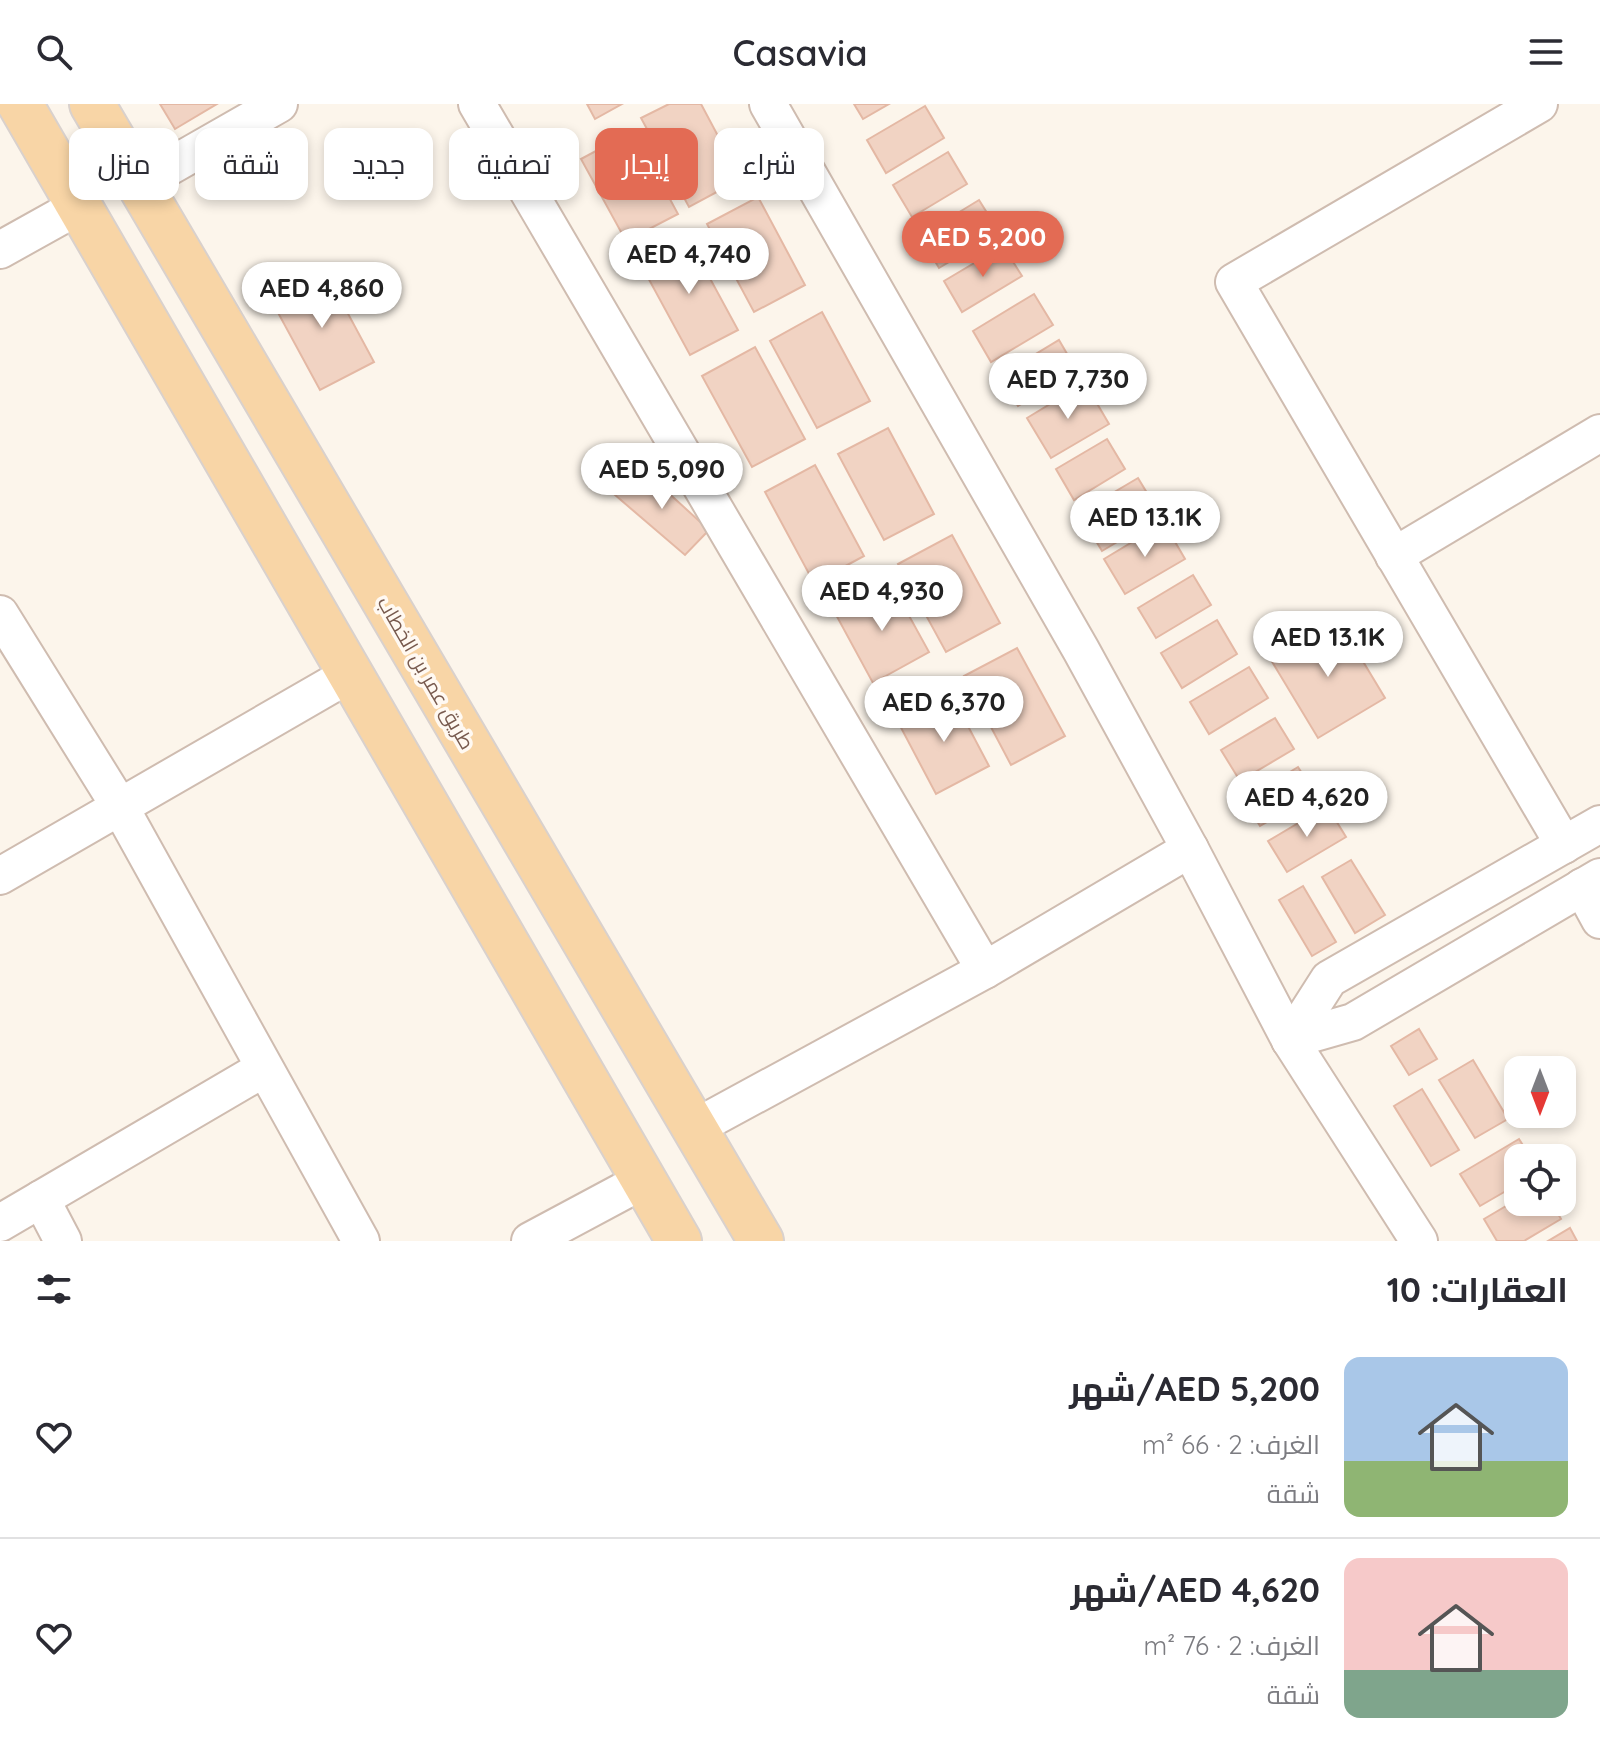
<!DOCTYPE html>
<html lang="ar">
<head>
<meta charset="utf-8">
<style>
	:root { --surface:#fff; --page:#f2f2f3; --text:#2b2b33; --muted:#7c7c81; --line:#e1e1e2; --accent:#e36b54 }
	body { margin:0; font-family:Quicksand,Cairo,sans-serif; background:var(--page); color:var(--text); direction:rtl; height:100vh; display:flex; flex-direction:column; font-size:30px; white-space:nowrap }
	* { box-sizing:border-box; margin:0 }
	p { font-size:26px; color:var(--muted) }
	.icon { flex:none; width:44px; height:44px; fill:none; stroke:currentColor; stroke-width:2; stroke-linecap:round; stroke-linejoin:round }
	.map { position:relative; height:1137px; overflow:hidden; direction:ltr }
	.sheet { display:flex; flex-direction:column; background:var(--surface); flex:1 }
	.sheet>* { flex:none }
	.banner { position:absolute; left:24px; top:24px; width:800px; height:72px; direction:rtl; display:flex; gap:16px }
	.needle { width:52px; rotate:180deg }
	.tools { position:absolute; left:1504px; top:952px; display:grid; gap:16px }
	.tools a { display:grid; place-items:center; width:72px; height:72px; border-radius:16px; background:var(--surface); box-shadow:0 4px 12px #0003; font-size:40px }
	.price { position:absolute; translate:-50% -68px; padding:0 18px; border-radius:28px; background:#fff; color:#222; font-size:26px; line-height:52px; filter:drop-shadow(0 2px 4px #0008) }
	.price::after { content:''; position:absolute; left:50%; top:48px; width:24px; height:18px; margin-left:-12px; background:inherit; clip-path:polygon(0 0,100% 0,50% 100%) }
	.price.current { background:var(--accent); color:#fff }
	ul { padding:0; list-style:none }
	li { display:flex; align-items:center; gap:24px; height:200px; padding:0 32px }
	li+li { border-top:2px solid var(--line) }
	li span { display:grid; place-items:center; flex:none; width:224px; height:160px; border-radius:16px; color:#555 }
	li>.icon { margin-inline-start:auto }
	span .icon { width:96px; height:96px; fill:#fffc; stroke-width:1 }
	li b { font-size:34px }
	h2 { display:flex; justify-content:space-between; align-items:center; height:96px; padding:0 32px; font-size:34px }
	.pill { padding:0 28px; border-radius:16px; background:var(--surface); box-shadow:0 4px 12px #0003; font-size:28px; line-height:72px }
	.pill.current { background:var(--accent); color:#fff }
	header { display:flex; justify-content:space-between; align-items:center; height:104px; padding:0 32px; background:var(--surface); font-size:36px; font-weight:600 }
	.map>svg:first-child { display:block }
	.building { fill:#f1d3c3; stroke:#e4b8a4; stroke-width:2 }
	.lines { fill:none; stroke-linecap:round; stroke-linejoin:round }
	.minor-casing { stroke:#cfbcb0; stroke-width:40 }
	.major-casing { stroke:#d9d1cd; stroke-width:48 }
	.minor { stroke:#fff; stroke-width:36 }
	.major { stroke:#f8d5a6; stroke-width:44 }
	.labels { text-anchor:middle; stroke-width:7; stroke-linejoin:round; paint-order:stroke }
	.street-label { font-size:20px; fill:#785a4e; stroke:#fff9f2 }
</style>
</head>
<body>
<header><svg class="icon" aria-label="menu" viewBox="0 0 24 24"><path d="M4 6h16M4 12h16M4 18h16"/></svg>Casavia<svg class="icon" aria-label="search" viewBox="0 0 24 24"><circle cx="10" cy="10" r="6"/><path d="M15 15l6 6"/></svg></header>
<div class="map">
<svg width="1600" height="1137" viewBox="0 0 1600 1137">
	<rect width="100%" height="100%" fill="#fcf5eb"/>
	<g class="building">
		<path d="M160 0H217L175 25Z"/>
		<path d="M587 0H622L595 15Z"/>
		<path d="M669 0H701L741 75 689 103 641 14Z"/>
		<path d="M854 0H889L863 15Z"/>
		<path d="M925 2 944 34 886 69 867 36Z"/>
		<path d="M633 27 678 110 626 137 581 55Z"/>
		<path d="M948 48 967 80 912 113 893 81Z"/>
		<path d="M758 93 805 181 754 208 707 120Z"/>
		<path d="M979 96 999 128 939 164 920 132Z"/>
		<path d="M688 134 738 226 690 251 640 159Z"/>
		<path d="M1003 142 1022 172 962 208 944 177Z"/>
		<path d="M324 165 374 258 320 286 270 194Z"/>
		<path d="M1034 190 1053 221 991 258 973 227Z"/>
		<path d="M822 208 870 297 817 324 770 237Z"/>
		<path d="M1059 236 1077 267 1018 302 999 272Z"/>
		<path d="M755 243 805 335 752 363 702 272Z"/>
		<path d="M1085 279 1109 320 1051 354 1027 314Z"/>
		<path d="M888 324 934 410 884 436 838 350Z"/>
		<path d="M1107 335 1125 365 1074 396 1056 365Z"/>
		<path d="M815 361 864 452 814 479 765 388Z"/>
		<path d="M640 363 709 426 685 451 615 391Z"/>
		<path d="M1138 374 1161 412 1102 447 1079 409Z"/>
		<path d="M1164 419 1185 455 1125 490 1104 455Z"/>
		<path d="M952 431 1000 519 946 548 898 460Z"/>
		<path d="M1193 471 1211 501 1156 534 1138 504Z"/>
		<path d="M891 479 929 548 873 579 835 509Z"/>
		<path d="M1217 516 1237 550 1182 584 1161 549Z"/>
		<path d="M1338 516 1385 594 1318 634 1271 556Z"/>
		<path d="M1017 544 1065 632 1011 661 964 572Z"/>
		<path d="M1249 563 1268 594 1209 630 1190 598Z"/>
		<path d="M951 590 989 662 936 690 898 618Z"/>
		<path d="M1275 614 1294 645 1240 677 1221 646Z"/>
		<path d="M1298 663 1315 690 1260 722 1244 696Z"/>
		<path d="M1327 702 1346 733 1287 768 1268 737Z"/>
		<path d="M1351 756 1385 811 1355 829 1322 773Z"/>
		<path d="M1303 782 1336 838 1312 852 1279 796Z"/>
		<path d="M1419 925 1437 955 1409 971 1391 942Z"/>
		<path d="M1473 956 1508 1015 1475 1034 1439 976Z"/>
		<path d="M1422 985 1459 1046 1431 1062 1394 1002Z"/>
		<path d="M1519 1035 1531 1054H1518V1080L1480 1102 1460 1070Z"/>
		<path d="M1518 1095V1098H1551L1561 1115 1524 1137H1497L1484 1115Z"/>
		<path d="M1570 1124 1577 1137H1548Z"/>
	</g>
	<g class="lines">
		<g class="minor-casing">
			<g id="minor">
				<path d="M477 0 985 866"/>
				<path d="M768 0 1081 546 1190 745 1290 936 1419 1137"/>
				<path d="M1539 0 1234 178 1564 741"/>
				<path d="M139 80 279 0"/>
				<path d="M0 146 79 102"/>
				<path d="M1394 452 1600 329"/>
				<path d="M0 510 120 703 361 1137"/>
				<path d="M0 772 350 570"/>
				<path d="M1582 783 1600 816"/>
				<path d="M1290 936 1329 875 1600 720"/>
				<path d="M1290 936 1353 918 1600 773"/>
				<path d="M696 1023 985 866 1190 745"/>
				<path d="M41 1095 63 1137"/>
				<path d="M0 1119 263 965"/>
				<path d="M530 1137 644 1076"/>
			</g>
		</g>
		<g class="major-casing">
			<g id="major">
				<path d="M20 0 679 1137"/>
				<path d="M92 0 761 1137"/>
			</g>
		</g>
		<use href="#minor" class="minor"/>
		<use href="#major" class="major"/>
	</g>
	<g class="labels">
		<g class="street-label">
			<text transform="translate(426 569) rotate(60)" y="7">طريق عمر بن الخطاب</text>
		</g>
	</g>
</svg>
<div class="tools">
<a><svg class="needle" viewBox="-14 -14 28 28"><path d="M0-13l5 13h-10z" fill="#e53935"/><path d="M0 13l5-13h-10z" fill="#7c7c81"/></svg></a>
<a><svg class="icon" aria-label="locate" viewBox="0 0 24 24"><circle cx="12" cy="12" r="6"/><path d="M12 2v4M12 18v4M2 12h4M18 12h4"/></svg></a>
</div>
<b class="price current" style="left:983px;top:175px">AED 5,200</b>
<b class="price" style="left:689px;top:192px">AED 4,740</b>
<b class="price" style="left:322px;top:226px">AED 4,860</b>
<b class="price" style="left:1068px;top:317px">AED 7,730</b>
<b class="price" style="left:662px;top:407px">AED 5,090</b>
<b class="price" style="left:1145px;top:455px">AED 13.1K</b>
<b class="price" style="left:882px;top:529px">AED 4,930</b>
<b class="price" style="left:1328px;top:575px">AED 13.1K</b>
<b class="price" style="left:944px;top:640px">AED 6,370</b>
<b class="price" style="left:1307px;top:735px">AED 4,620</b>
<div class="banner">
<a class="pill">شراء</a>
<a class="pill current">إيجار</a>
<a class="pill">تصفية</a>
<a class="pill">جديد</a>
<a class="pill">شقة</a>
<a class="pill">منزل</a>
</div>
</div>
<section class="sheet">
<h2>العقارات: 10<svg class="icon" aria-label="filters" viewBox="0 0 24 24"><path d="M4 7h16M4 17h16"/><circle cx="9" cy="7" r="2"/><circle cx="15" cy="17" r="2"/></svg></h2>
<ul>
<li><span style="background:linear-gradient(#a9c7e8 65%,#8fb573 0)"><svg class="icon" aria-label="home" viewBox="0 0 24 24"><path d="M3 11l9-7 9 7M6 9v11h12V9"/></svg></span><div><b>AED 5,200/شهر</b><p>الغرف: 2 · 66 m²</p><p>شقة</p></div><svg class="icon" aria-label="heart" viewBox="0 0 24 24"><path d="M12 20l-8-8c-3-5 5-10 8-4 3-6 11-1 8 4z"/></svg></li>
<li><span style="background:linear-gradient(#f6c9c9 70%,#7fa58c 0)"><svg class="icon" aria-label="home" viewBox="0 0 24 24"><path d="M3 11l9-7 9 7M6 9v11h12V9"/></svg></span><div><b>AED 4,620/شهر</b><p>الغرف: 2 · 76 m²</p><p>شقة</p></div><svg class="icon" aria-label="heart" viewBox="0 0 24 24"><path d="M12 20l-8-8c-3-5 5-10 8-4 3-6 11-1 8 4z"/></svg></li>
</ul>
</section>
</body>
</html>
